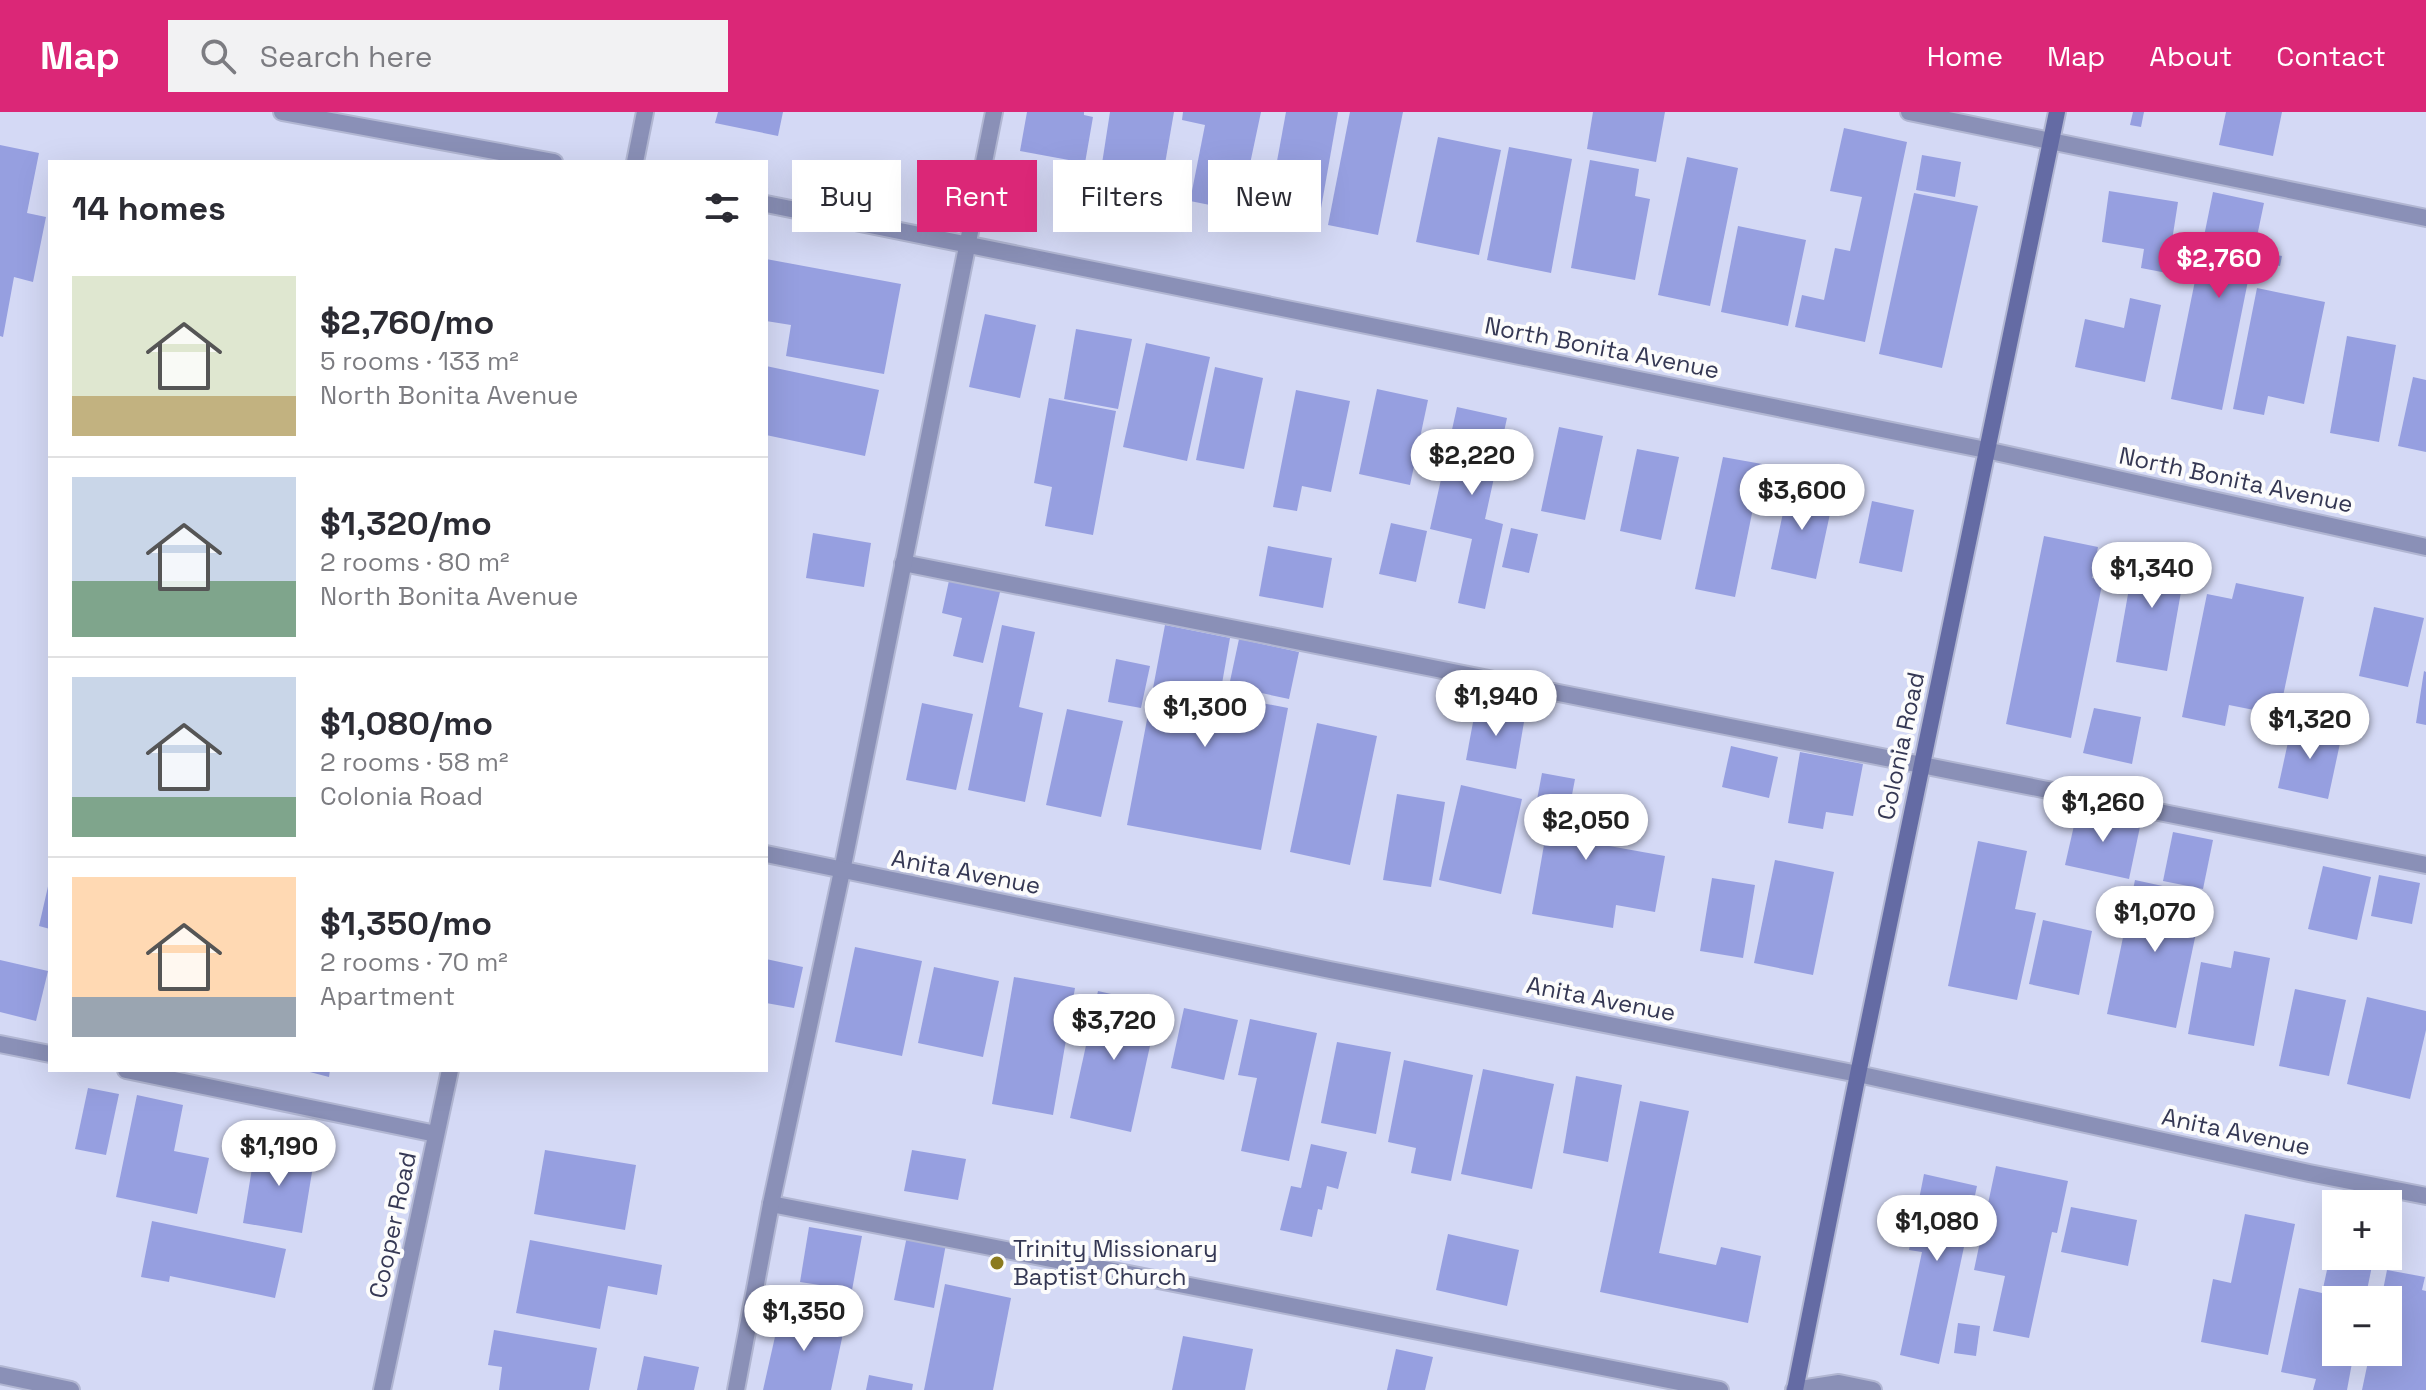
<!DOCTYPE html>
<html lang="en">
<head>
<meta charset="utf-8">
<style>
	:root { --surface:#fff; --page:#f2f2f3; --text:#2b2b33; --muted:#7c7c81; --line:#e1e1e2; --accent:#db2777 }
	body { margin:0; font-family:"Space Grotesk",sans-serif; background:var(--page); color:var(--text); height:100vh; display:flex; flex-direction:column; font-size:30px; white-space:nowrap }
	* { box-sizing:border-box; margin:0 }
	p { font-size:26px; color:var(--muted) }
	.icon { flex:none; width:44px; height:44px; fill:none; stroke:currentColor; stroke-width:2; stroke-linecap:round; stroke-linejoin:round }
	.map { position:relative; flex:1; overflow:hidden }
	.side { position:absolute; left:48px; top:48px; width:720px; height:912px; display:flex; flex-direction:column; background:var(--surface); border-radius:0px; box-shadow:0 8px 32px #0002 }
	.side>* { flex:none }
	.top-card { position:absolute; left:792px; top:48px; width:760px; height:72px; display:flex; gap:16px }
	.fabs { position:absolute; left:2322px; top:1078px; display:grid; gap:16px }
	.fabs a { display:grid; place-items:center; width:80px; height:80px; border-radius:0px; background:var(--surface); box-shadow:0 8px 32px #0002; font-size:40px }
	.price { position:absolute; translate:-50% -68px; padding:0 18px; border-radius:28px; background:#fff; color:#222; font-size:26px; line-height:52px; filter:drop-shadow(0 2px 4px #0008) }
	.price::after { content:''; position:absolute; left:50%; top:48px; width:24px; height:18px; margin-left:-12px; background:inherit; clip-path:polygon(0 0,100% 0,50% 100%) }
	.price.current { background:var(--accent); color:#fff }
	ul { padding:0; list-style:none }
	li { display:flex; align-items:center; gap:24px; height:200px; padding:0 24px }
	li+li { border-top:2px solid var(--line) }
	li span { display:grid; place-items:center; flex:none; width:224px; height:160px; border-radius:0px; color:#555 }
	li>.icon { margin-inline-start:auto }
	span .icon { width:96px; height:96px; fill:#fffc; stroke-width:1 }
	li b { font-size:34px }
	h2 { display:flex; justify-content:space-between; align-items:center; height:96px; padding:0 24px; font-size:34px }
	.chip { padding:0 28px; border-radius:0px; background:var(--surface); box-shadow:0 8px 32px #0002; font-size:28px; line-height:72px }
	.chip.current { background:var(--accent); color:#fff }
	header { display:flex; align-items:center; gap:48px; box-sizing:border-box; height:112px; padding:0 40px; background:var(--accent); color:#fff }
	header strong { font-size:38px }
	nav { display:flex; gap:44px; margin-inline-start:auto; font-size:28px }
	.search { width:560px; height:72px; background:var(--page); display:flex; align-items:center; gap:20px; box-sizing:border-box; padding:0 28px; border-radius:0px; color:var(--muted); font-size:30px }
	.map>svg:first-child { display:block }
	.building { fill:#969fe0 }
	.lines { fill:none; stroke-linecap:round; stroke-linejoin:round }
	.lane-casing { stroke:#b1b6d2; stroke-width:20 }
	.street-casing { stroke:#b1b6d2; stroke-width:20 }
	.secondary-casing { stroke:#b1b6d2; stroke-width:20 }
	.lane { stroke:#8a90b7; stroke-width:16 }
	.street { stroke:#8a90b7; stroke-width:16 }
	.secondary { stroke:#646ba4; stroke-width:16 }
	.poi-dot { fill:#8b7a1f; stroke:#fcfcfc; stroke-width:3 }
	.labels { text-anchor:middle; stroke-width:8; stroke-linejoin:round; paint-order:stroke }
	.street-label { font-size:24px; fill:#353854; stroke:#fcfcfc }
	.poi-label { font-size:24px; fill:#353854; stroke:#fcfcfc; text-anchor:start }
</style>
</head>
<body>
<header>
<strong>Map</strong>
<div class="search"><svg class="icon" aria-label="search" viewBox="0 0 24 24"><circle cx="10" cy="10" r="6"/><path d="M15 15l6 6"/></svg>Search here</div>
<nav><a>Home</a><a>Map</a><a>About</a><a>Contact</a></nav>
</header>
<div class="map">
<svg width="2426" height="1278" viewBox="0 0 2426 1278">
	<rect width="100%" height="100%" fill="#d4d9f5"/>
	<g class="building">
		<path d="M718 0H783L778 24 715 11Z"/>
		<path d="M1027 0H1084V3L1093 5 1085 51 1020 39Z"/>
		<path d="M1110 0H1174L1162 69 1101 58Z"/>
		<path d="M1183 0H1261L1240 99 1190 89 1205 13 1182 8Z"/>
		<path d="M1286 0H1338L1320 102 1269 93Z"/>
		<path d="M1350 0H1403L1378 123 1328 113Z"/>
		<path d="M1593 0H1665L1656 50 1587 37Z"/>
		<path d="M2133 0H2144L2141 15 2130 13Z"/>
		<path d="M2226 0H2282L2273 44 2219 33Z"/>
		<path d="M1844 16 1907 30 1865 230 1795 215 1802 183 1824 188 1835 136 1850 139 1862 85 1830 79Z"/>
		<path d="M1438 25 1501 38 1479 143 1416 130Z"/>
		<path d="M0 33 39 41 27 101 46 105 33 170 14 165 3 225 0 224Z"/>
		<path d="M1509 35 1572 47 1551 161 1487 148Z"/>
		<path d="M1922 43 1961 50 1955 85 1916 78Z"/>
		<path d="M1687 45 1738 56 1710 194 1658 183Z"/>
		<path d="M1590 48 1639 57 1635 84 1650 87 1635 168 1571 156Z"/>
		<path d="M2109 79 2178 90 2167 161 2141 156 2144 137 2102 130Z"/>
		<path d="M2213 80 2264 91 2254 139 2282 144 2280 154 2252 149 2222 298 2171 287Z"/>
		<path d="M1914 81 1978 94 1942 256 1879 242Z"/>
		<path d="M1738 114 1806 128 1788 214 1721 200Z"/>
		<path d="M766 147 901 172 884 262 786 244 791 213 766 209Z"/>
		<path d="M2257 176 2325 190 2304 292 2268 284 2264 303 2233 297Z"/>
		<path d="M2130 186 2161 193 2145 270 2075 255 2085 207 2124 216Z"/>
		<path d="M985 202 1036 213 1020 286 969 275Z"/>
		<path d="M1076 217 1132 227 1118 297 1064 287Z"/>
		<path d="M2347 224 2396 233 2379 330 2330 321Z"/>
		<path d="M1146 231 1210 245 1187 349 1123 335Z"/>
		<path d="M766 254 879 278 865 344 766 323Z"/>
		<path d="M1215 255 1263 266 1244 357 1196 348Z"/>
		<path d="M2413 265 2426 268V340L2398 334Z"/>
		<path d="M1377 277 1428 288 1410 373 1359 362Z"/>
		<path d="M1296 278 1350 289 1331 380 1302 374 1297 399 1273 395Z"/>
		<path d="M1049 286 1116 299 1093 423 1045 414 1052 375 1034 371Z"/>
		<path d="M1457 295 1507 306 1485 407 1503 412 1485 497 1458 491 1472 427 1430 417Z"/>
		<path d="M1559 315 1603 324 1585 408 1541 399Z"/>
		<path d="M1637 337 1679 345 1661 428 1620 419Z"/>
		<path d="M1723 345 1762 352 1735 485 1695 477Z"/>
		<path d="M1789 373 1834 383 1816 467 1771 457Z"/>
		<path d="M1872 389 1914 398 1902 460 1859 451Z"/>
		<path d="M1391 411 1427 419 1416 470 1379 462Z"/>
		<path d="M1511 416 1538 422 1529 461 1502 455Z"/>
		<path d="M813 421 871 431 864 475 806 466Z"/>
		<path d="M2044 424 2098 435 2092 466 2103 468 2071 626 2006 612Z"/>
		<path d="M1268 434 1332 446 1323 496 1259 484Z"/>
		<path d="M2136 437 2187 446 2167 559 2116 550Z"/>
		<path d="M950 464 1001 476 983 551 953 544 962 506 942 501Z"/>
		<path d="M2236 471 2304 485 2279 603 2229 593 2225 614 2182 605 2207 482 2232 487Z"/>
		<path d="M2374 495 2424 506 2408 575 2359 564Z"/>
		<path d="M1002 513 1035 520 1019 595 1043 601 1025 690 968 678Z"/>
		<path d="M1165 513 1230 526 1220 583 1288 596 1261 738 1127 713Z"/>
		<path d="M1239 527 1299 540 1289 587 1229 574Z"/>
		<path d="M1116 547 1150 554 1141 596 1108 590Z"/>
		<path d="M2424 559 2426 560V613L2416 611Z"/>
		<path d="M922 591 973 602 956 678 906 668Z"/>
		<path d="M1476 594 1525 604 1516 657 1466 648Z"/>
		<path d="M2094 596 2141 605 2132 652 2083 641Z"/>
		<path d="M1067 597 1123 609 1101 705 1046 693Z"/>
		<path d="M1317 611 1377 624 1350 753 1290 740Z"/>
		<path d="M2292 612 2342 622 2328 687 2278 676Z"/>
		<path d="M1731 634 1778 645 1769 686 1722 675Z"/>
		<path d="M1800 640 1863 652 1853 704 1826 700 1823 717 1788 711Z"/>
		<path d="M1542 661 1575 667 1571 688 1604 694 1598 732 1665 744 1655 800 1616 793 1613 816 1532 802 1545 727 1530 725Z"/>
		<path d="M1461 673 1522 687 1501 782 1439 768Z"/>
		<path d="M1397 682 1445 690 1431 775 1383 768Z"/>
		<path d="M2078 696 2141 710 2129 767 2065 753Z"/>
		<path d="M2173 720 2213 728 2203 777 2163 769Z"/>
		<path d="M1978 729 2027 739 2015 797 2036 801 2017 888 1948 874Z"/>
		<path d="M1775 748 1834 760 1813 863 1754 851Z"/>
		<path d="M2323 754 2371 765 2357 828 2308 817Z"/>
		<path d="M2379 763 2420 771 2412 812 2371 804Z"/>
		<path d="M1712 766 1755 773 1743 846 1700 839Z"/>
		<path d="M2135 768 2204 783 2176 916 2107 902Z"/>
		<path d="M49 770H50V817L39 814Z"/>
		<path d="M2043 808 2092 819 2079 883 2029 872Z"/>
		<path d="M855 835 922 849 902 944 835 930Z"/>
		<path d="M2234 839 2270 846 2254 934 2188 922 2201 850 2231 856Z"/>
		<path d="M766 847 803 855 794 896 766 891Z"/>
		<path d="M0 848 48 859 36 909 0 900Z"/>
		<path d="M934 855 999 869 983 945 918 931Z"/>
		<path d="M1014 865 1075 876 1053 1003 992 992Z"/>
		<path d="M2295 877 2346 888 2329 964 2279 954Z"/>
		<path d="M1098 879 1159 893 1131 1020 1070 1006Z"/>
		<path d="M2367 885 2426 899V918L2410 987 2347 972Z"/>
		<path d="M1184 896 1238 908 1224 968 1171 956Z"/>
		<path d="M1250 907 1317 921 1289 1049 1241 1039 1257 966 1238 963Z"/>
		<path d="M1337 930 1391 940 1376 1022 1321 1011Z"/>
		<path d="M1404 948 1473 963 1451 1069 1411 1061 1416 1036 1388 1030Z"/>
		<path d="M1483 957 1554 972 1532 1077 1461 1062Z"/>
		<path d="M302 958H330L329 965Z"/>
		<path d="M1576 964 1622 973 1608 1050 1563 1041Z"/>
		<path d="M88 976 119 982 106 1043 75 1037Z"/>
		<path d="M137 983 183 993 174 1039 209 1046 197 1102 116 1085Z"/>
		<path d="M1640 989 1689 999 1659 1141 1716 1153 1721 1135 1761 1144 1748 1211 1600 1180Z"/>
		<path d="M256 1032 315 1042 302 1121 243 1111Z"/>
		<path d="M1311 1032 1347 1040 1338 1077 1327 1074 1322 1098 1318 1097 1312 1125 1280 1118 1291 1074 1301 1076Z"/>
		<path d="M545 1038 636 1053 625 1118 534 1102Z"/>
		<path d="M912 1038 966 1047 958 1088 904 1079Z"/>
		<path d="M1996 1054 2068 1069 2057 1121 2052 1120 2029 1226 1993 1219 2005 1164 1974 1158Z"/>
		<path d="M1924 1062 1977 1074 1939 1252 1900 1243 1922 1140 1909 1138Z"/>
		<path d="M2071 1095 2137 1108 2128 1154 2061 1140Z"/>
		<path d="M2245 1102 2295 1112 2268 1243 2201 1230 2213 1167 2231 1171Z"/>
		<path d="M152 1109 286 1137 275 1186 170 1164 169 1170 141 1165Z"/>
		<path d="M809 1115 862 1124 852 1178 800 1170Z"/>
		<path d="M2335 1121 2336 1144H2374L2365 1188H2336V1240H2354L2347 1278H2313L2316 1267 2281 1260 2299 1176 2322 1181Z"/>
		<path d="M1448 1122 1519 1138 1507 1194 1436 1178Z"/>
		<path d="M907 1124 946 1132 934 1196 894 1188Z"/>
		<path d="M530 1128 662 1153 657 1183 608 1174 600 1217 516 1201Z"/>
		<path d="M2387 1158 2425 1165 2422 1178 2426 1179V1278H2362L2370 1240H2388V1188H2381Z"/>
		<path d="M945 1172 1011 1186 993 1278H924Z"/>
		<path d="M781 1198 845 1212 831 1278H763Z"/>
		<path d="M1958 1211 1980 1214 1976 1244 1954 1241Z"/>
		<path d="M494 1218 597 1236 589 1278H499L502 1255 488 1253Z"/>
		<path d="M1183 1224 1253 1237 1245 1278H1172Z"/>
		<path d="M1396 1237 1433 1245 1425 1278H1387Z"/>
		<path d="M644 1244 699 1255 694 1278H637Z"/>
		<path d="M869 1263 913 1272 912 1278H866Z"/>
	</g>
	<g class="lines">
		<g class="lane-casing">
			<g id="lane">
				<path d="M1909 0 2426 106"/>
				<path d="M903 451 2426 753"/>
				<path d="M0 932 50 942"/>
				<path d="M126 958 436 1022"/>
				<path d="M771 1092 1720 1278"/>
				<path d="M736 1278 771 1092 842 759 994 0"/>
				<path d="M1794 1278 1839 1271 1873 1278"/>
			</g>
		</g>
		<g class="street-casing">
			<g id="street">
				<path d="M282 0 554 50"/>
				<path d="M635 50 645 0"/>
				<path d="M766 92 1986 338 2426 435"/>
				<path d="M766 742 1330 858 1858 962 2309 1061 2426 1084"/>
				<path d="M0 1263 71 1278"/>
				<path d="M382 1278 450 958"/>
			</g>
		</g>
		<g class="secondary-casing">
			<path id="secondary" d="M1795 1278 1858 962 2057 0"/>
		</g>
		<use href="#lane" class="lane"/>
		<use href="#street" class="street"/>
		<use href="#secondary" class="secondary"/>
	</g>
	<circle class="poi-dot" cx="997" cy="1151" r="8"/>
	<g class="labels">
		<g class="street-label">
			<text transform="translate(1602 236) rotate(11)" y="8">North Bonita Avenue</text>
			<text transform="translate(2236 368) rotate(12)" y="8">North Bonita Avenue</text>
			<text transform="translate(1901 634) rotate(-78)" y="8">Colonia Road</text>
			<text transform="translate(966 760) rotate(11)" y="8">Anita Avenue</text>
			<text transform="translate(1601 887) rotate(11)" y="8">Anita Avenue</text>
			<text transform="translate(2236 1020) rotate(12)" y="8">Anita Avenue</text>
			<text transform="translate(393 1113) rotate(-78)" y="8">Cooper Road</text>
		</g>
		<g class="poi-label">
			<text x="1013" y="1145">Trinity Missionary<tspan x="1013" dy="28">Baptist Church</tspan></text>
		</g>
	</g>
</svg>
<div class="fabs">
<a>+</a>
<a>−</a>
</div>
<b class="price current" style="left:2219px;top:188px">$2,760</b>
<b class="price" style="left:1472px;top:385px">$2,220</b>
<b class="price" style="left:1802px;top:420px">$3,600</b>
<b class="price" style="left:2152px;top:498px">$1,340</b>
<b class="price" style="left:1496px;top:626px">$1,940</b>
<b class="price" style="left:1205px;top:637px">$1,300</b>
<b class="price" style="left:2310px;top:649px">$1,320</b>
<b class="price" style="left:2103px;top:732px">$1,260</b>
<b class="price" style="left:1586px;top:750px">$2,050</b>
<b class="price" style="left:2155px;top:842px">$1,070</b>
<b class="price" style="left:1114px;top:950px">$3,720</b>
<b class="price" style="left:279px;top:1076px">$1,190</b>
<b class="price" style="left:1937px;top:1151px">$1,080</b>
<b class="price" style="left:804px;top:1241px">$1,350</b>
<div class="top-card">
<a class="chip">Buy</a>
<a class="chip current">Rent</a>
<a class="chip">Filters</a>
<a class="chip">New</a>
</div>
<section class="side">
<h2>14 homes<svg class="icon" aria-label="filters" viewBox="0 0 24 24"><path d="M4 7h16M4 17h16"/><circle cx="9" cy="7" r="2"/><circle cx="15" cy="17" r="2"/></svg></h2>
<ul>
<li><span style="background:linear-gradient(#dfe7d0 75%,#c2b280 0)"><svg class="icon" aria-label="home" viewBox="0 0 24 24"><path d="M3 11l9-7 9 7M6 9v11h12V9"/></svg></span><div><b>$2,760/mo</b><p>5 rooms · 133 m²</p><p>North Bonita Avenue</p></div></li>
<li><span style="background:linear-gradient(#c9d6e8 65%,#7fa58c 0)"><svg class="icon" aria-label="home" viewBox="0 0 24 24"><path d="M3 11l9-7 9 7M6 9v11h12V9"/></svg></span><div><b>$1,320/mo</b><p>2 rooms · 80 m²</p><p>North Bonita Avenue</p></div></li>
<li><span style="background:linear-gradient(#c9d6e8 75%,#7fa58c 0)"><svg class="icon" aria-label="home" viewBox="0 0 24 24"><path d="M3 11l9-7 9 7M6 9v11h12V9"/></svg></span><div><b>$1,080/mo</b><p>2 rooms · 58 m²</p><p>Colonia Road</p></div></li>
<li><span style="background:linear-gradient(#ffd9b3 75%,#9aa5b1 0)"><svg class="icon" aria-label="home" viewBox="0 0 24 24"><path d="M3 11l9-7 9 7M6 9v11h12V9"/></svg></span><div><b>$1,350/mo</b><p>2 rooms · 70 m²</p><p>Apartment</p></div></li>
</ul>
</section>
</div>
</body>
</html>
